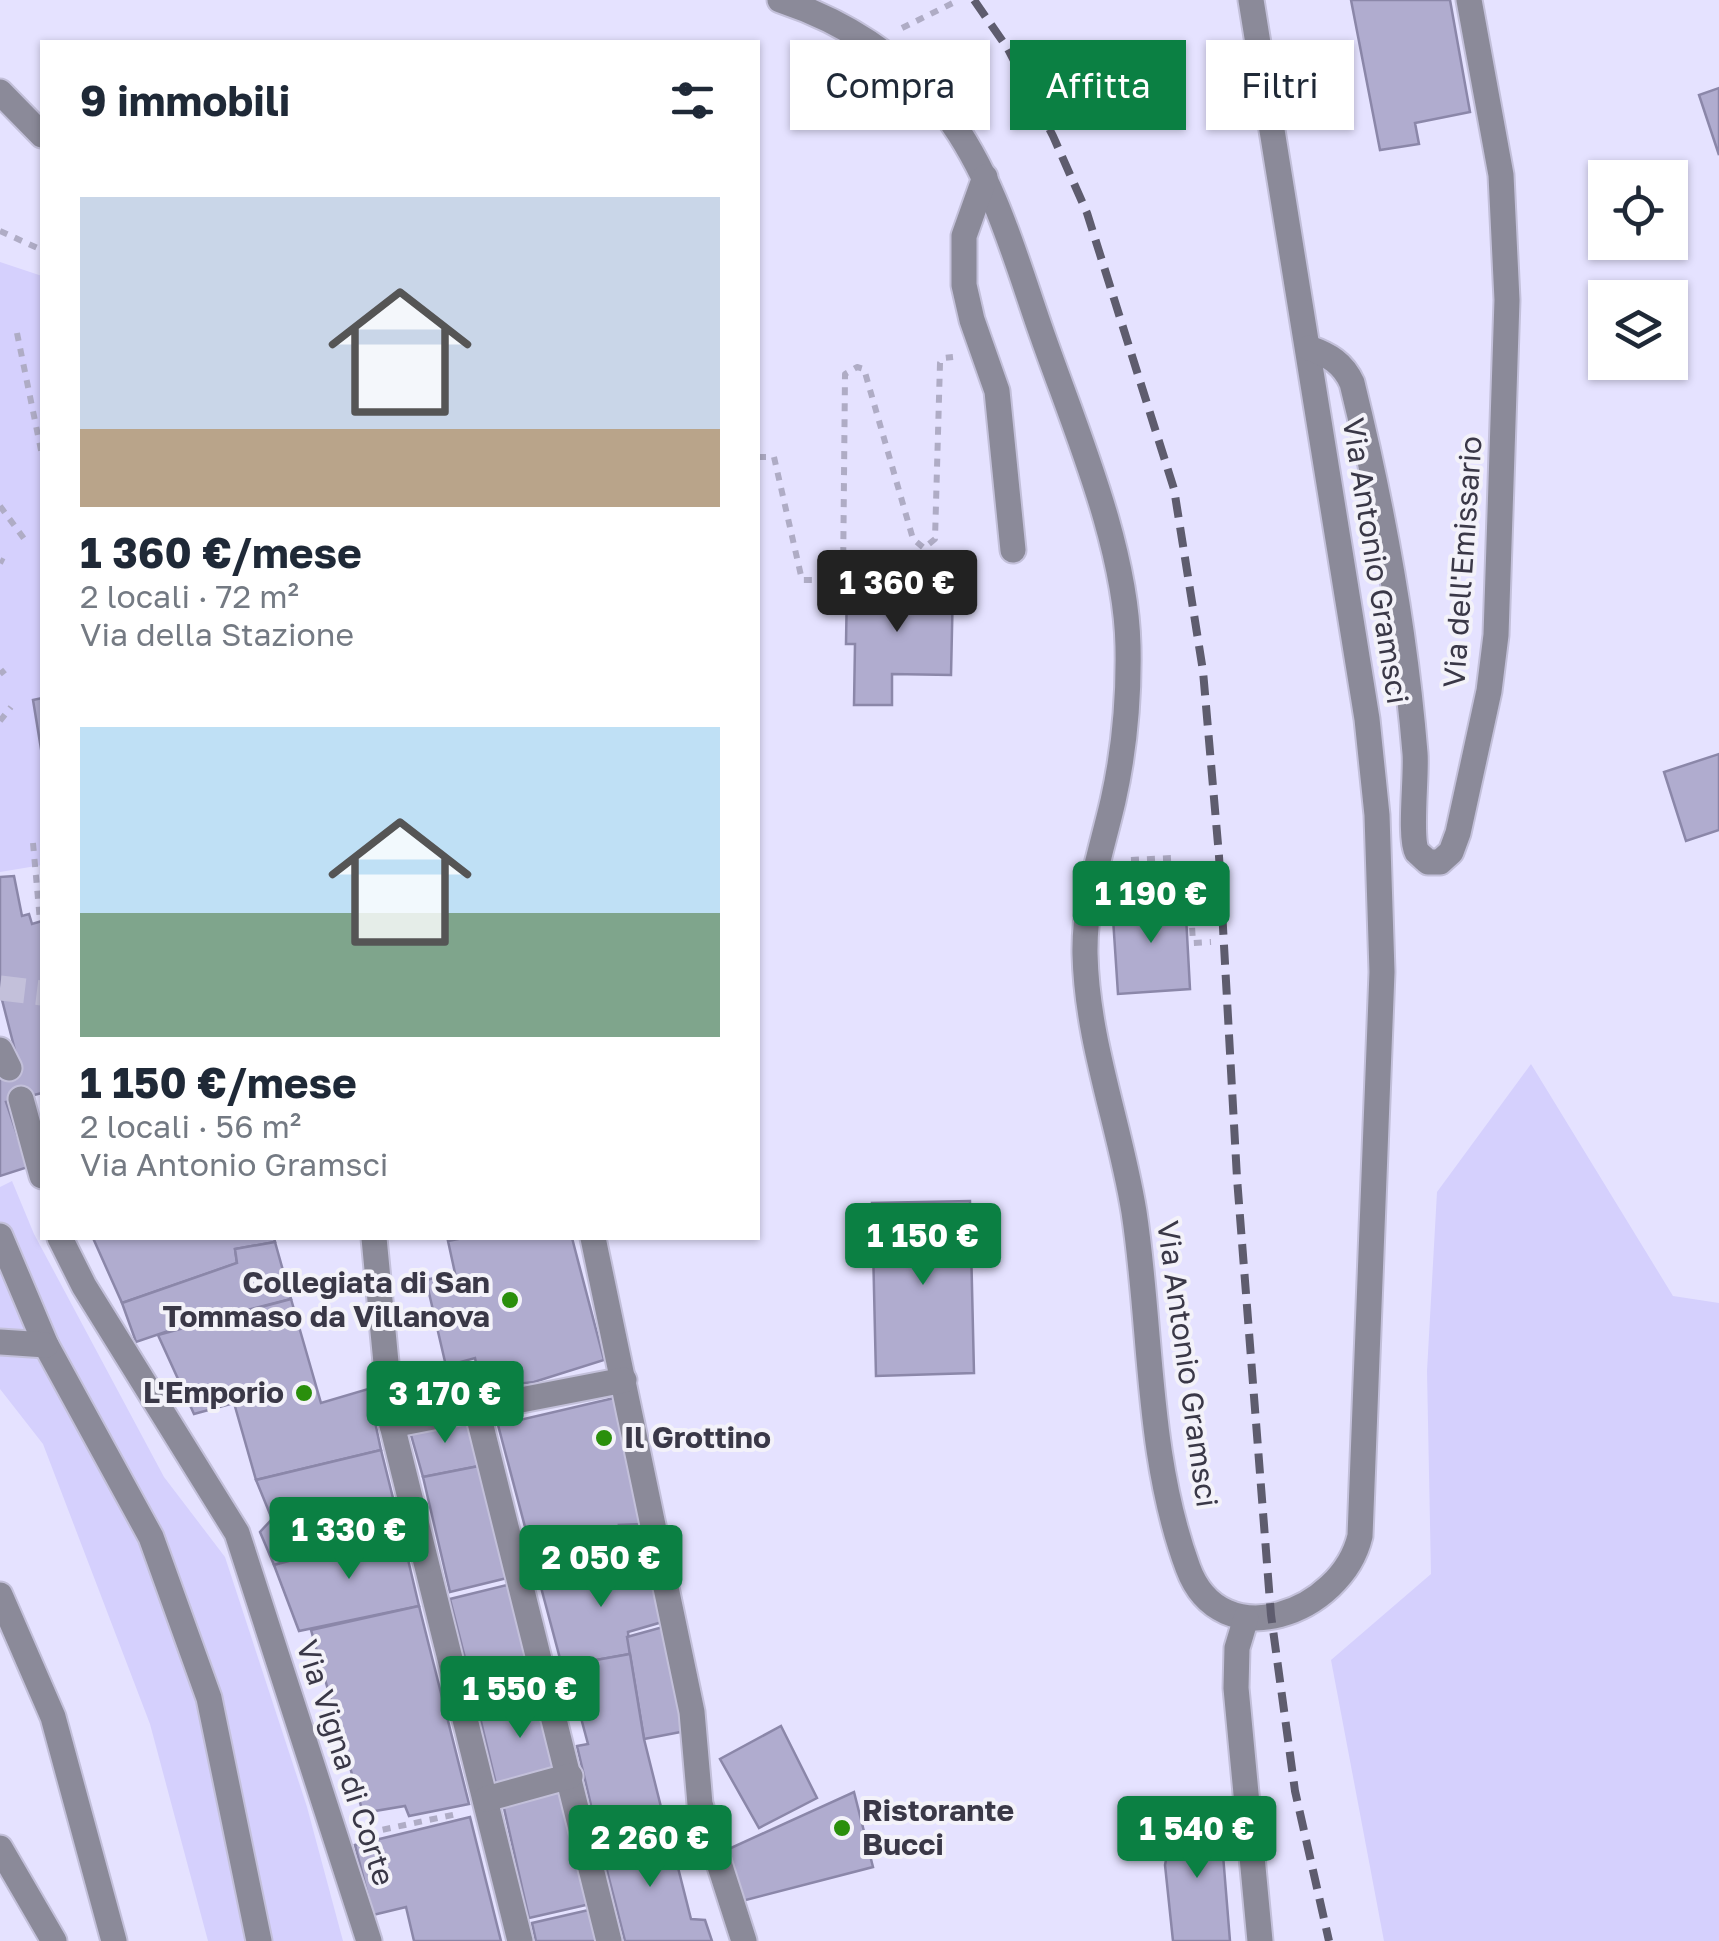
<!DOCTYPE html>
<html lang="it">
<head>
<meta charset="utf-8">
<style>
	:root { --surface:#fff; --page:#f6f6f7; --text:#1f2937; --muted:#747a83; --accent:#0b8043 }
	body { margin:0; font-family:"Golos Text",sans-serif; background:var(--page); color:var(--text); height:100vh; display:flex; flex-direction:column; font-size:38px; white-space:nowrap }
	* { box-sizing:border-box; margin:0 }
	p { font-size:32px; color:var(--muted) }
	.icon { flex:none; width:55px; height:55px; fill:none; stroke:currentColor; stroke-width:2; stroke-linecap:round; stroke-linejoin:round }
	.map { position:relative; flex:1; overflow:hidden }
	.drawer { position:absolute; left:40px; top:40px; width:720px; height:1200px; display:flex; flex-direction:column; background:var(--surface); border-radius:0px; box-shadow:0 2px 8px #0004 }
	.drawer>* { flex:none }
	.banner { position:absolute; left:790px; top:40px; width:778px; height:90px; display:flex; gap:20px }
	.buttons { position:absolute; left:1588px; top:160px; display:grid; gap:20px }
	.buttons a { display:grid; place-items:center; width:100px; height:100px; border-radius:0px; background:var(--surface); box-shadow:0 2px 8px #0004; font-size:50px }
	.price { position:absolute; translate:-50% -85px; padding:0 22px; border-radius:10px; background:var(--accent); color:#fff; font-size:32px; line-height:65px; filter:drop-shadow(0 2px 5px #0008) }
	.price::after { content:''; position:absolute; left:50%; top:60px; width:30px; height:22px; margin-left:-15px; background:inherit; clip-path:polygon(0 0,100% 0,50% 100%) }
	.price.on { background:#222; color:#fff }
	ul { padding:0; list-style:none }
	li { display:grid; align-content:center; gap:20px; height:530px; padding:0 40px }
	li span { display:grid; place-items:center; height:310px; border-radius:0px; color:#555 }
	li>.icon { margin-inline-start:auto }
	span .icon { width:180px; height:180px; fill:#fffc; stroke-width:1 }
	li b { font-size:42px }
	h2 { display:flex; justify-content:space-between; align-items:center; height:120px; padding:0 40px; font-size:42px }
	.tag { padding:0 35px; border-radius:0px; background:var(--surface); box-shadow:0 2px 8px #0004; font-size:35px; line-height:90px }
	.tag.on { background:var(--accent); color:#fff }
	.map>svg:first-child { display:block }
	.green { fill:#d5d0fd }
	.building { fill:#b0accf; stroke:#8b87a9; stroke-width:2.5 }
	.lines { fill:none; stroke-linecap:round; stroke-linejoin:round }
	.minor-tunnel { stroke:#c3c0da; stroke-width:25; stroke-dasharray:25 12; stroke-linecap:butt }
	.minor-casing { stroke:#c3c0da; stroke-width:29 }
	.path { stroke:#afacc5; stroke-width:6; stroke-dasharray:8 8; stroke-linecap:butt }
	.minor { stroke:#8b8a99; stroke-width:25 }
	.rail { stroke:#5e5c6e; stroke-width:8; stroke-dasharray:20 10; stroke-linecap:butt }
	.poi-dot { fill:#2a8f0c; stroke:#f3f2f9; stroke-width:4 }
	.labels { text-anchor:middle; stroke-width:8; stroke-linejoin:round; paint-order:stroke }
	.street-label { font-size:30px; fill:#3a3847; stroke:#f3f2f9 }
	.poi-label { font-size:30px; font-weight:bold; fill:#3a3847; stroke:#f3f2f9; text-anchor:end }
</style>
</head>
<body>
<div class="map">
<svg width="1719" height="1941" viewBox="0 0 1719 1941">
	<rect width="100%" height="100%" fill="#e5e2ff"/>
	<g class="green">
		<path d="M0 262 42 276V698L33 700 42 755V865L0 872Z"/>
		<path d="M1531 1064 1673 1296 1719 1303V1941H1384L1331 1660 1431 1574 1427 1371 1437 1192Z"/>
		<path d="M12 1181 34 1234 164 1477 225 1557 307 1807 343 1941H208L150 1724 43 1444 0 1389V1187Z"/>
	</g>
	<g class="building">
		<path d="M1351 0H1450L1470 112 1415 123 1419 144 1380 150Z"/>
		<path d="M1719 88V155L1699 95Z"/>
		<path d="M847 583 953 585 951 675 892 674V705H854L855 644H846Z"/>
		<path d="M42 698V755L33 700Z"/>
		<path d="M1719 754V830L1686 841 1664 772Z"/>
		<path d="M14 876 22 916 29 914 32 924 42 921V1093L6 1102 28 1167 0 1176V1071L19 1066 0 992V877Z"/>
		<path d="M1185 898 1190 989 1118 994 1112 903Z"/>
		<path d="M970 1201 974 1373 876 1376 872 1203Z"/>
		<path d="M93 1238H274L275 1242 235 1249 237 1263 122 1303Z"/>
		<path d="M463 1238H572L604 1360 534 1382 481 1388 475 1358 446 1366 426 1280 455 1273 448 1241Z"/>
		<path d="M275 1242 291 1299 177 1328 136 1342 122 1303 237 1263 235 1249Z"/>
		<path d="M291 1299 321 1403 368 1389 381 1450 256 1480 234 1403 194 1414 158 1335Z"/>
		<path d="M614 1398 642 1524 619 1525 628 1561 538 1576 498 1425Z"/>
		<path d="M470 1416 479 1466 423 1477 409 1428Z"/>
		<path d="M381 1450 401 1530 274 1565 260 1532 272 1519 256 1480Z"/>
		<path d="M479 1466 507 1578 450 1592 423 1477Z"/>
		<path d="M401 1530 419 1606 299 1631 274 1565Z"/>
		<path d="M628 1561 626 1576 659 1572 669 1620 628 1632 630 1654 562 1666 538 1576Z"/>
		<path d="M515 1583 542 1694 478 1709 450 1599Z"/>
		<path d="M419 1606 469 1804 409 1816 405 1806 363 1813 311 1630Z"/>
		<path d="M670 1625 686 1731 644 1739 627 1637Z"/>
		<path d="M630 1654 644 1739 665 1823 599 1839 577 1746 588 1744 577 1703 568 1702 562 1666Z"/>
		<path d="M542 1694 561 1774 497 1788 478 1709Z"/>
		<path d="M781 1726 817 1798 759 1828 720 1759Z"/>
		<path d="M564 1790 590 1904 529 1918 503 1804Z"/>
		<path d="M854 1792 873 1867 738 1902 720 1853Z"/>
		<path d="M470 1817 501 1941H414L406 1907 373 1915 355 1845Z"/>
		<path d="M1174 1818H1220L1230 1941H1173L1165 1865Z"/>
		<path d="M650 1827 652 1841 671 1840 691 1919 705 1920 712 1941H625L600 1843Z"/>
		<path d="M593 1909 601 1941H536L532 1923Z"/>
	</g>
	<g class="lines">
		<path class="minor-tunnel" d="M0 988 42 993"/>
		<g class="minor-casing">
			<g id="minor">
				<path d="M780 0C846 22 903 59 946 114 995 179 1016 261 1043 337 1076 431 1126 546 1128 646 1129 696 1124 752 1113 801 1101 853 1084 900 1085 954 1087 1043 1120 1125 1134 1212 1152 1330 1146 1455 1188 1568 1221 1658 1342 1613 1360 1536L1382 972 1377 815 1367 719 1251 0"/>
				<path d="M0 92 42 135"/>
				<path d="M985 177 964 236V285L972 320 997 391 1013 550"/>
				<path d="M1309 348C1329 355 1343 363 1352 383 1381 501 1405 631 1415 753 1417 774 1409 837 1417 852 1418 853 1427 861 1428 862H1440L1451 852 1458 833 1489 691 1496 635 1507 300 1501 175 1469 0"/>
				<path d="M0 1050 9 1068"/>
				<path d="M21 1099 42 1176"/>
				<path d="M0 1236 46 1345 151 1537 209 1698 259 1941"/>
				<path d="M60 1238 84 1286 237 1533 369 1941"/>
				<path d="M374 1238 392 1425 520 1941"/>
				<path d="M593 1238 692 1712 700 1804 744 1941"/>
				<path d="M0 1342 46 1345"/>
				<path d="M477 1410 609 1941"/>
				<path d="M392 1425 624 1380"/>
				<path d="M0 1595 53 1717 114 1941"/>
				<path d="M1246 1618 1237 1648 1236 1688 1260 1941"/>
				<path d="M486 1799 570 1776"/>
				<path d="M0 1848 54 1941"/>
			</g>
		</g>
		<g class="path">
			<path d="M902 28 959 0"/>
			<path d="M0 231 42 250"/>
			<path d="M17 333 42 455"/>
			<path d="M758 457H774L802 580H843L845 374 857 367 864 369 913 539 924 548 935 539 940 363 944 358 953 357"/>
			<path d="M0 506 25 540"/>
			<path d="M0 560 4 562"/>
			<path d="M0 674 5 670"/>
			<path d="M0 721 11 707"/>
			<path d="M33 843 40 921"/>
			<path d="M1131 860 1173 858 1174 892H1190L1193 943 1211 942"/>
			<path d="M367 1833 457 1814"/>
		</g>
		<use href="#minor" class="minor"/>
		<path class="rail" d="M974 0 1008 49 1053 136 1087 213 1174 489 1203 671 1219 856 1237 1178 1271 1615 1295 1791 1329 1941"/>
	</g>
	<g class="poi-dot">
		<circle cx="510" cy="1300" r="10"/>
		<circle cx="304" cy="1393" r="10"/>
		<circle cx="604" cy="1438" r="10"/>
		<circle cx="842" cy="1828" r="10"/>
	</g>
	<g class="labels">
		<g class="street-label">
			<text transform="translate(1375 561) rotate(81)" y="10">Via Antonio Gramsci</text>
			<text transform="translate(1463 562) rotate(-86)" y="10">Via dell'Emissario</text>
			<text transform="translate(1187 1364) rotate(82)" y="10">Via Antonio Gramsci</text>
			<text transform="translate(345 1763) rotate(72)" y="10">Via Vigna di Corte</text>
		</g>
		<g class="poi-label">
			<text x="490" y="1293">Collegiata di San<tspan x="490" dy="34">Tommaso da Villanova</tspan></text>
			<text x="284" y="1403">L'Emporio</text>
			<text x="624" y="1448" text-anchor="start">Il Grottino</text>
			<text x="862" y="1821" text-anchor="start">Ristorante<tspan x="862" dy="34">Bucci</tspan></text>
		</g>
	</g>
</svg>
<div class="buttons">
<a><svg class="icon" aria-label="locate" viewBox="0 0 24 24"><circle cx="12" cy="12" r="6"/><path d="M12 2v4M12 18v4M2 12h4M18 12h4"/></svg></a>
<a><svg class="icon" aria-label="layers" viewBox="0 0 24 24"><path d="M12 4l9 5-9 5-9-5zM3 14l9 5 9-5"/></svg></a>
</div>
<b class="price on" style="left:897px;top:635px">1 360 €</b>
<b class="price" style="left:1151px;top:946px">1 190 €</b>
<b class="price" style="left:923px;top:1288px">1 150 €</b>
<b class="price" style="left:445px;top:1446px">3 170 €</b>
<b class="price" style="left:349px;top:1582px">1 330 €</b>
<b class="price" style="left:601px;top:1610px">2 050 €</b>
<b class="price" style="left:520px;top:1741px">1 550 €</b>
<b class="price" style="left:1197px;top:1881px">1 540 €</b>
<b class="price" style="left:650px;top:1890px">2 260 €</b>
<div class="banner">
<a class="tag">Compra</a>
<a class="tag on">Affitta</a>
<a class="tag">Filtri</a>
</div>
<section class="drawer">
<h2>9 immobili<svg class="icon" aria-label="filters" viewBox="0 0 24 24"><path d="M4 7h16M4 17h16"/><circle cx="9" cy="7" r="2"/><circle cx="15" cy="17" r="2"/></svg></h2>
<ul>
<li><span style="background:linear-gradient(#c9d6e8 75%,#b9a48a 0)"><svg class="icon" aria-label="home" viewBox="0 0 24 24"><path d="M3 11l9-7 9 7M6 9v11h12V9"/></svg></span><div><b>1 360 €/mese</b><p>2 locali · 72 m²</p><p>Via della Stazione</p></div></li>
<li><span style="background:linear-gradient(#bfe0f5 60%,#7fa58c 0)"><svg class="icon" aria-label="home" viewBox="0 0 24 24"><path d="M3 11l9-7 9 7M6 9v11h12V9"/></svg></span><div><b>1 150 €/mese</b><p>2 locali · 56 m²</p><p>Via Antonio Gramsci</p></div></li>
</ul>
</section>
</div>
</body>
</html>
